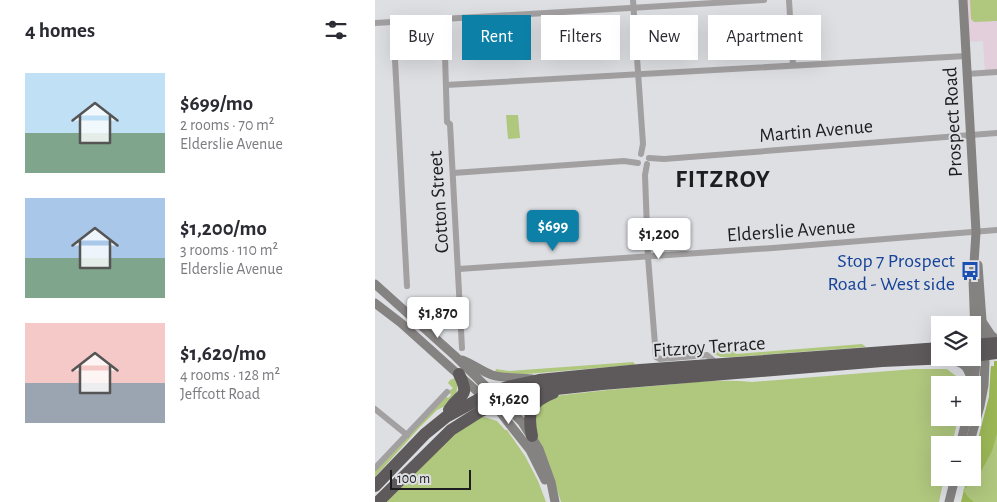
<!DOCTYPE html>
<html lang="en">
<head>
<meta charset="utf-8">
<style>
	:root { --surface:#fff; --page:#f2f2f3; --text:#2b2b33; --muted:#7c7c81; --accent:#0d80a7 }
	body { margin:0; font-family:"Alegreya Sans",sans-serif; background:var(--page); color:var(--text); height:100vh; display:flex; flex-direction:column; font-size:19px; white-space:nowrap }
	* { box-sizing:border-box; margin:0 }
	p { font-size:16px; color:var(--muted) }
	.icon { flex:none; width:28px; height:28px; fill:none; stroke:currentColor; stroke-width:2; stroke-linecap:round; stroke-linejoin:round }
	.map { position:relative; flex:1; overflow:hidden }
	.sheet { display:flex; flex-direction:column; background:var(--surface); width:375px }
	.sheet>* { flex:none }
	.top-card { position:absolute; left:15px; top:15px; width:475px; height:45px; display:flex; gap:10px }
	.buttons { position:absolute; left:556px; top:316px; display:grid; gap:10px }
	.buttons a { display:grid; place-items:center; width:50px; height:50px; border-radius:0px; background:var(--surface); box-shadow:0 5px 20px #0002; font-size:25px }
	.scale { position:absolute; left:15px; bottom:12px; width:81px; box-sizing:border-box; padding-left:5px; border:2px solid #1e1e20; border-top:0; font-size:14px; line-height:18px; white-space:nowrap; color:#1e1e20; -webkit-text-stroke:4px #dddfe3; paint-order:stroke }
	.price { position:absolute; translate:-50% -42px; padding:0 11px; border-radius:5px; background:#fff; color:#222; font-size:16px; line-height:32px; filter:drop-shadow(0 1px 2px #0008) }
	.price::after { content:''; position:absolute; left:50%; top:30px; width:15px; height:11px; margin-left:-8px; background:inherit; clip-path:polygon(0 0,100% 0,50% 100%) }
	.price.active { background:var(--accent); color:#fff }
	ul { padding:0; list-style:none }
	li { display:flex; align-items:center; gap:15px; height:125px; padding:0 25px }
	li span { display:grid; place-items:center; flex:none; width:140px; height:100px; border-radius:0px; color:#555 }
	li>.icon { margin-inline-start:auto }
	span .icon { width:60px; height:60px; fill:#fffc; stroke-width:1 }
	li b { font-size:21px }
	h2 { display:flex; justify-content:space-between; align-items:center; height:60px; padding:0 25px; font-size:21px }
	.tag { padding:0 18px; border-radius:0px; background:var(--surface); box-shadow:0 5px 20px #0002; font-size:18px; line-height:45px }
	.tag.active { background:var(--accent); color:#fff }
	main { display:flex; flex:1; min-height:0 }
	.map>svg:first-child { display:block }
	.education { fill:#e3cedc }
	.green { fill:#b0c77e }
	.forest { fill:#9bb756 }
	.lines { fill:none; stroke-linecap:round; stroke-linejoin:round }
	.street { stroke:#a3a0a1; stroke-width:6 }
	.secondary { stroke:#858282; stroke-width:9 }
	.highway { stroke:#5e595a; stroke-width:12 }
	.labels { text-anchor:middle; stroke-width:4; stroke-linejoin:round; paint-order:stroke }
	.street-label { font-size:20px; fill:#1e1e20; stroke:#dddfe3 }
	.transit-label { font-size:20px; fill:#164399; stroke:#dddfe3; text-anchor:end }
	.district-label { font-size:25px; font-weight:bold; letter-spacing:1px; fill:#1e1e20; stroke:#dddfe3 }
</style>
</head>
<body>
<main>
<section class="sheet">
<h2>4 homes<svg class="icon" aria-label="filters" viewBox="0 0 24 24"><path d="M4 7h16M4 17h16"/><circle cx="9" cy="7" r="2"/><circle cx="15" cy="17" r="2"/></svg></h2>
<ul>
<li><span style="background:linear-gradient(#bfe0f5 60%,#7fa58c 0)"><svg class="icon" aria-label="home" viewBox="0 0 24 24"><path d="M3 11l9-7 9 7M6 9v11h12V9"/></svg></span><div><b>$699/mo</b><p>2 rooms · 70 m²</p><p>Elderslie Avenue</p></div></li>
<li><span style="background:linear-gradient(#a9c7e8 60%,#7fa58c 0)"><svg class="icon" aria-label="home" viewBox="0 0 24 24"><path d="M3 11l9-7 9 7M6 9v11h12V9"/></svg></span><div><b>$1,200/mo</b><p>3 rooms · 110 m²</p><p>Elderslie Avenue</p></div></li>
<li><span style="background:linear-gradient(#f6c9c9 60%,#9aa5b1 0)"><svg class="icon" aria-label="home" viewBox="0 0 24 24"><path d="M3 11l9-7 9 7M6 9v11h12V9"/></svg></span><div><b>$1,620/mo</b><p>4 rooms · 128 m²</p><p>Jeffcott Road</p></div></li>
</ul>
</section>
<div class="map">
<svg width="622" height="502" viewBox="0 0 622 502">
	<rect width="100%" height="100%" fill="#dddfe3"/>
	<path class="education" d="M588 0H622V71H610L608 41 590 42Z"/>
	<g class="green">
		<path d="M595 0H622V21L599 22 596 19Z"/>
		<path d="M131 115H143L145 138 133 139Z"/>
		<path d="M487 344 491 347 358 357H346L336 353 339 350 355 349 361 354Z"/>
		<path d="M619 361H622V502H586L592 478H598V459L614 397 616 366H619Z"/>
		<path d="M258 362 260 364 258 365 140 375 120 373 121 369 134 371Z"/>
		<path d="M539 369H572L586 380V385H565V418H583L577 445H565V478H569L564 502H186L174 464 158 430 157 415 172 397C211 392 250 388 290 385 319 382 348 379 377 382Z"/>
		<path d="M80 378 83 382 81 395 70 406 62 410 45 427 0 477V471L71 396 73 398 76 395 74 391 78 388 73 383 75 380Z"/>
		<path d="M106 416 122 421 130 430H132L150 456 163 481 171 502H9L66 443Z"/>
	</g>
	<path class="forest" d="M619 361H622V434L617 451 603 477 588 490 593 497 599 502H586L592 478H598V459L614 397 616 366H619Z"/>
	<g class="lines">
		<g class="street">
			<path d="M258 0 268 144 266 154"/>
			<path d="M414 0 418 65"/>
			<path d="M18 22 32 286"/>
			<path d="M0 23 389 0"/>
			<path d="M70 55 72 122 75 124 87 348"/>
			<path d="M592 74 622 72"/>
			<path d="M71 85 591 56"/>
			<path d="M274 158 289 159 622 133"/>
			<path d="M272 164 270 175 273 257 281 357 285 359 332 355 338 360V364"/>
			<path d="M78 173 249 161 263 163"/>
			<path d="M84 269 398 248 622 230"/>
			<path d="M0 409 32 435"/>
			<path d="M0 468 72 392"/>
		</g>
		<g class="secondary">
			<path d="M588 0 601 232 598 279 601 362 598 396"/>
			<path d="M0 284 80 356 147 422 164 449 176 482 180 502"/>
			<path d="M0 303 26 323 125 412 155 450 170 480"/>
			<path d="M608 323 616 335 622 340"/>
			<path d="M570 358C589 363 594 364 597 385"/>
			<path d="M87 360C98 364 106 371 117 375 130 379 144 377 157 379"/>
			<path d="M585 445 592 418"/>
			<path d="M594 445 605 406 609 385 610 362 603 265"/>
			<path d="M574 502 580 478"/>
		</g>
		<g class="highway">
			<path d="M598 329 600 322"/>
			<path d="M598 345 622 343"/>
			<path d="M598 356 622 353"/>
			<path d="M74 410C85 392 96 399 84 374"/>
			<path d="M157 436C152 412 155 402 178 393"/>
			<path d="M0 486 50 434 71 417 117 392 136 386 164 380 265 370 565 348"/>
			<path d="M3 502 76 430 106 411 137 397 163 391 227 384 507 361 573 358"/>
		</g>
	</g>
	<defs>
		<g id="bus-bare" transform="scale(1.5)"><path d="M-5-6H5V4H4V6H2V4H-2V6H-4V4H-5ZM-3.5-4V0h7V-4ZM-3.5 1.2v1.5H-2V1.2ZM2 1.2v1.5H3.5V1.2Z" fill="#1a4fb4" stroke="#dddfe3" stroke-width="2.5" paint-order="stroke"/></g>
	</defs>
	<g fill-rule="evenodd">
		<use href="#bus-bare" x="595" y="271"/>
	</g>
	<g class="labels">
		<g class="street-label">
			<text transform="translate(577 122) rotate(-93)" y="7">Prospect Road</text>
			<text transform="translate(441 130) rotate(-5)" y="7">Martin Avenue</text>
			<text transform="translate(63 202) rotate(-94)" y="7">Cotton Street</text>
			<text transform="translate(416 230) rotate(-4)" y="7">Elderslie Avenue</text>
			<text transform="translate(334 346) rotate(-4)" y="7">Fitzroy Terrace</text>
		</g>
		<g class="transit-label">
			<text x="580" y="267">Stop 7 Prospect<tspan x="580" dy="23">Road - West side</tspan></text>
		</g>
		<g class="district-label">
			<text x="348" y="187">FITZROY</text>
		</g>
	</g>
</svg>
<div class="buttons">
<a><svg class="icon" aria-label="layers" viewBox="0 0 24 24"><path d="M12 4l9 5-9 5-9-5zM3 14l9 5 9-5"/></svg></a>
<a>+</a>
<a>−</a>
</div>
<div class="scale">100 m</div>
<b class="price active" style="left:178px;top:252px">$699</b>
<b class="price" style="left:284px;top:260px">$1,200</b>
<b class="price" style="left:63px;top:339px">$1,870</b>
<b class="price" style="left:134px;top:425px">$1,620</b>
<div class="top-card">
<a class="tag">Buy</a>
<a class="tag active">Rent</a>
<a class="tag">Filters</a>
<a class="tag">New</a>
<a class="tag">Apartment</a>
</div>
</div>
</main>
</body>
</html>
